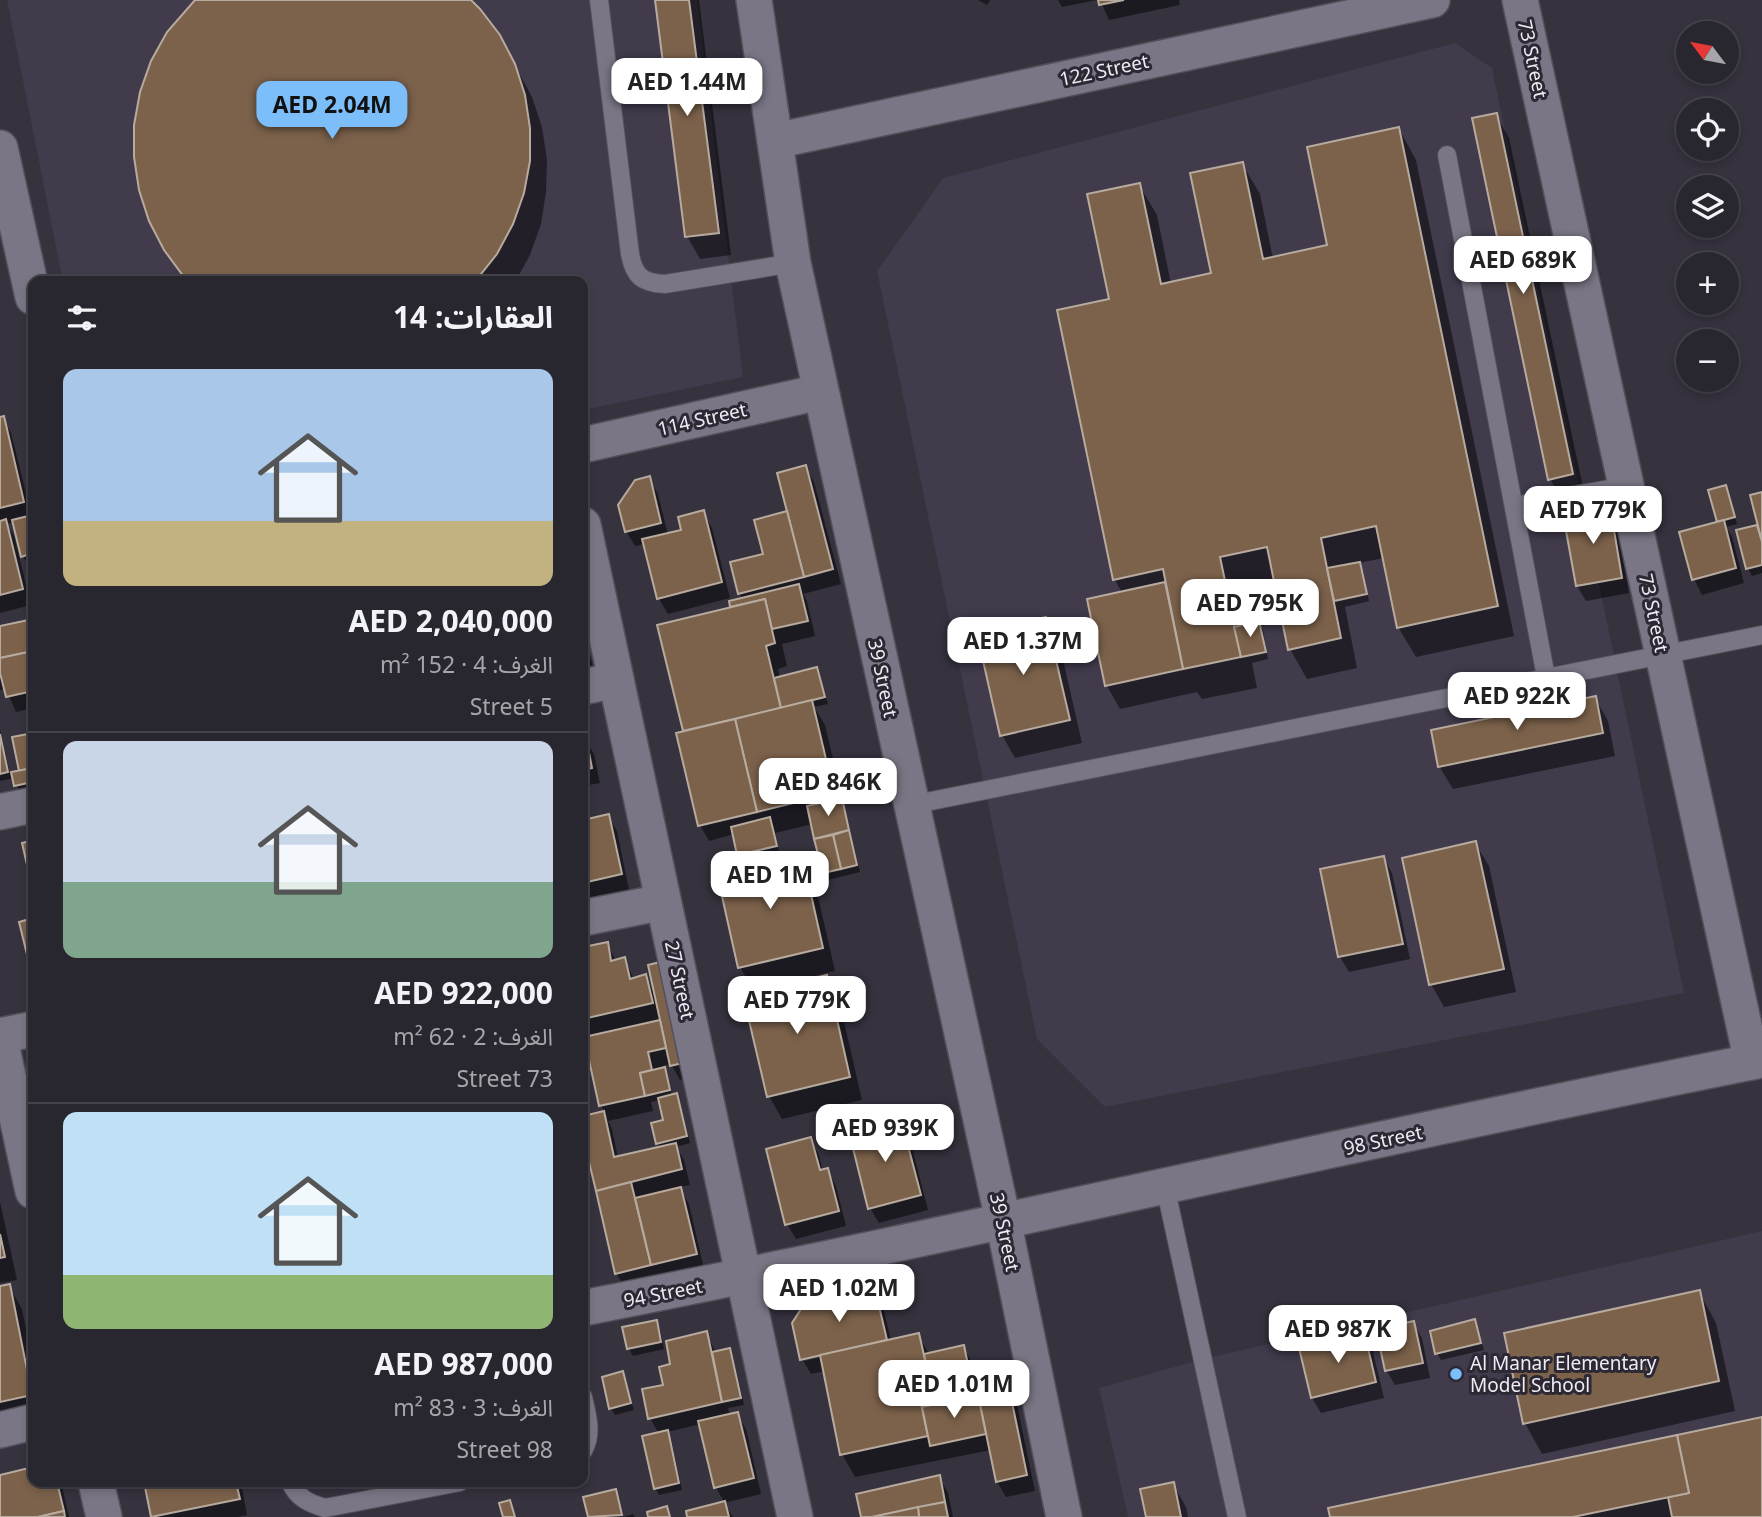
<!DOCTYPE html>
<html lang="ar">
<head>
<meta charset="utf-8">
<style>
	:root { --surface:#28262e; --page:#302e36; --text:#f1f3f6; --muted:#a5a5aa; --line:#44434a; --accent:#7cbef9 }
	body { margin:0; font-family:"Noto Sans","Noto Sans Arabic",sans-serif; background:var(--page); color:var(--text); direction:rtl; height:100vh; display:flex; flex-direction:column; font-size:26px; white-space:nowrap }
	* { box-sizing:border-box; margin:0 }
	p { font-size:23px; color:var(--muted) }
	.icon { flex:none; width:38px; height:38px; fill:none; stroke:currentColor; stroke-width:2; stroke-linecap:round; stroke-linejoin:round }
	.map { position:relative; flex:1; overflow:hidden; direction:ltr }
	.drawer { position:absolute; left:28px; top:276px; width:560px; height:1211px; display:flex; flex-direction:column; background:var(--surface); border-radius:14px; box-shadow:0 4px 10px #0003,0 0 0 2px var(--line); direction:rtl }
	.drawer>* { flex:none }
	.needle { width:46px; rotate:302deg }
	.fabs { position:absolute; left:1676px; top:21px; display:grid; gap:14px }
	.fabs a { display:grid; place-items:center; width:63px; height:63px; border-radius:50%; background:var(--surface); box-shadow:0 4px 10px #0003,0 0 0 2px var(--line); font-size:35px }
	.price { position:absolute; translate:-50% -60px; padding:0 16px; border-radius:14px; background:#fff; color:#222; font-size:23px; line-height:46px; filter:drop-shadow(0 2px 4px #0008) }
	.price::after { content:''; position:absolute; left:50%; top:42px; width:21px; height:16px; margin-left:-10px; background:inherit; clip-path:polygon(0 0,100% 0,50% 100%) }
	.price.current { background:var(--accent); color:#111 }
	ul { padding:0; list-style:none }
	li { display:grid; align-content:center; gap:14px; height:371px; padding:0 35px }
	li+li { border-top:2px solid var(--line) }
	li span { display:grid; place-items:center; height:217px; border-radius:14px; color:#555 }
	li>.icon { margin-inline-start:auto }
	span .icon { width:126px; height:126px; fill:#fffc; stroke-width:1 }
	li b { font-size:30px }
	h2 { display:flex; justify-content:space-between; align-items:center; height:84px; padding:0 35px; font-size:30px }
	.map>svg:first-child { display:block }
	.built { fill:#413b4c }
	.shadow { fill:#0007; fill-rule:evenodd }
	.building { fill:#7c624b; stroke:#b7aa9e; stroke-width:2 }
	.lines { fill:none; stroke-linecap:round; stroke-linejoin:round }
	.lane-casing { stroke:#54505b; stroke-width:20 }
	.street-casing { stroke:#54505b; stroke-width:38 }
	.lane { stroke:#7b7685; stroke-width:18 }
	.street { stroke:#7b7685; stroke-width:35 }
	.poi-dot { fill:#7cbef9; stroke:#2c2834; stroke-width:2.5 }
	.labels { text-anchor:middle; stroke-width:6; stroke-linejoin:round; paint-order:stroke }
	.street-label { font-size:19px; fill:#eeebf3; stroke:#2c2834 }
	.poi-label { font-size:19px; fill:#eeebf3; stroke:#2c2834; text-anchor:start }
</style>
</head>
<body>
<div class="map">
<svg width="1762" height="1517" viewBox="0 0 1762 1517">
	<rect width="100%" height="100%" fill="#36323e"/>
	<g class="built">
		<path d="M7 0H697L743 377 583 410V282H63Z"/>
		<path d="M1455 43 1492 68 1684 993 1105 1107 1037 1039 877 271 943 178Z"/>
		<path d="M1762 1231V1517H1128L1099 1388 1203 1359Z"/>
	</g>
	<g class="shadow">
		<path d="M198 0H468L499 36 532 97 542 127 547 160 546 192 541 224 530 255 515 282H185L166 249Z"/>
		<path d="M657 0H699L731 255 700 259 687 236Z"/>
		<path d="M978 0H990L987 5Z"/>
		<path d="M1058 0H1097L1062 7Z"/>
		<path d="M1100 0H1179L1180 5 1109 20Z"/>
		<path d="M1496 115 1509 138 1585 497 1563 502 1550 479Z"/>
		<path d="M1399 129 1416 160 1514 636 1416 657 1398 627 1384 558 1358 563 1363 571 1369 601 1345 607 1357 668 1307 679 1290 649 1275 579 1236 587 1244 626 1259 623 1263 630 1268 659 1252 663 1257 688 1202 699 1197 692 1120 709 1107 686 1122 593 1115 580 1111 301 1139 185 1157 215 1171 284 1213 274 1242 164 1260 194 1273 259 1329 246Z"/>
		<path d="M3 418 11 433 33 521V561L27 563 23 556 14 522 7 524 14 536 31 605 0 613V419Z"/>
		<path d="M805 467 814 482 841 584 803 594 807 601 815 636 782 644 787 666 778 669 780 678 817 669 828 704 814 707 825 725 860 872 828 880 824 872 813 824 775 833 779 853 743 862 734 834 709 841 700 825 684 731 733 609 731 603 743 600 740 594 765 555 789 512Z"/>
		<path d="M649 478 658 494 668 535 683 531 703 512 712 528 730 598 668 614 659 599 645 544 635 546 626 531Z"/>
		<path d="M1725 487 1737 524 1726 527 1732 537 1744 583 1702 595 1694 579 1720 523Z"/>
		<path d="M1762 494V573L1752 576 1748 569 1738 532 1756 527 1760 533Z"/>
		<path d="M1609 508 1617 523 1629 593 1586 601 1577 586 1565 516Z"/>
		<path d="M1045 619 1059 642 1082 743 1015 758 1002 735Z"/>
		<path d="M33 620V708L16 712 6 689 0 690V628Z"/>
		<path d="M583 627 598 687 583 691Z"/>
		<path d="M1595 698 1608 721 1615 756 1453 789 1439 766Z"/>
		<path d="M0 729 10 774 21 772 14 739 33 734V790L20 792 14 778 0 781Z"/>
		<path d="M583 739H585L594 754 600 783 583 786Z"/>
		<path d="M608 816 617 831 629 890 583 900V852L589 850 583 822Z"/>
		<path d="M1475 843 1489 866 1516 992 1444 1007 1431 984Z"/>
		<path d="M801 856 814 879 835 971 753 990 740 967Z"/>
		<path d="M1384 858 1392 873 1410 959 1349 972 1340 957 1322 870Z"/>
		<path d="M607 944 616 961 624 959 634 979 645 976 698 1076 680 1080 671 1064 662 1066 668 1076 672 1096 676 1095 680 1102 690 1143 676 1147 684 1160 690 1185 679 1187 689 1204 704 1269 625 1288 616 1273 583 1130V1118L605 1113 601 1105 591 1037 583 1023V949ZM637 1066H640L647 1093ZM660 1100 665 1121 657 1143 660 1148 618 1158 612 1129 608 1121 653 1111 651 1102Z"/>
		<path d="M826 977 839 1000 862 1100 782 1119 769 1096Z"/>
		<path d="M583 1062 590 1095 583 1097Z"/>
		<path d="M900 1121 909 1136 928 1210 879 1223 870 1208Z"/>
		<path d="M810 1139 819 1155 823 1171 827 1170 836 1186 846 1226 796 1239 787 1224Z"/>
		<path d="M0 1202 17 1280 0 1283Z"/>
		<path d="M9 1286 22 1309 33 1364V1421L0 1427V1287Z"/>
		<path d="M874 1291 883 1306 891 1341 918 1335 929 1354 963 1347 972 1362 975 1378 938 1385V1389L1005 1375 1014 1391 1035 1491 1006 1497 997 1482 991 1450 855 1477 842 1454 825 1371 811 1374 802 1359ZM825 1352 826 1356 804 1361V1357Z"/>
		<path d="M1699 1292 1716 1323 1735 1411 1542 1454 1525 1423Z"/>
		<path d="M656 1321 660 1329 664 1349 633 1356 629 1349 624 1329Z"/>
		<path d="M1474 1321 1484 1350 1441 1360 1437 1353Z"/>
		<path d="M1413 1323 1422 1338 1430 1378 1395 1385 1386 1370Z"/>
		<path d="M706 1333 716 1353 729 1350 733 1357 744 1405 728 1408 730 1416 737 1414 746 1429 761 1494 724 1503 733 1517H689L688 1512 725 1503 716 1488 701 1424 667 1432 671 1439 682 1490 659 1495 655 1488 644 1437 659 1434 650 1418 644 1391 665 1386 661 1368 673 1365 668 1342Z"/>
		<path d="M1363 1333 1372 1348 1384 1398 1321 1413 1312 1398Z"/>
		<path d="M622 1374 634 1410 615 1415 611 1408Z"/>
		<path d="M1762 1418V1517H1332Z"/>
		<path d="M33 1469V1482H61L69 1517H0V1476Z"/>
		<path d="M939 1477 948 1493 953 1517H862Z"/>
		<path d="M146 1482H241L247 1515 238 1517H153Z"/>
		<path d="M1173 1484 1186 1507 1188 1517H1148Z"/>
		<path d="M615 1491 623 1517 633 1514 635 1517H590L585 1498Z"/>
	</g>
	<g class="building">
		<path d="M195 0H471L480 9 500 35 515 64 525 95 530 128V161L524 193 513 224 497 254 477 279 474 282H189L184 277 164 250 149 221 139 190 134 157V125L140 92 151 61 167 32Z"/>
		<path d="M655 0H689L719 233 685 237Z"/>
		<path d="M1098 0H1124L1099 5Z"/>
		<path d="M1497 113 1573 474 1548 480 1472 118Z"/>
		<path d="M1399 127 1498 606 1397 628 1376 526 1321 538 1341 638 1288 650 1267 547 1220 557 1241 657 1183 669 1163 569 1113 580 1057 310 1109 299 1087 194 1140 183 1161 284 1211 273 1190 173 1243 162 1263 259 1327 245 1307 147Z"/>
		<path d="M4 416 24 502 0 508V417Z"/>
		<path d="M806 465 833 569 804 577 777 473Z"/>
		<path d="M650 476 661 523 625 532 618 505 635 480Z"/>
		<path d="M1726 485 1735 517 1717 522 1708 490Z"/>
		<path d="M1762 492V542L1750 495Z"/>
		<path d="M1610 506 1622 578 1576 586 1563 514Z"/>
		<path d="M704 510 722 582 657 599 642 539 681 530 678 517Z"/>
		<path d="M787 511 804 577 738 594 730 562 763 554 754 520Z"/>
		<path d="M32 515 33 553 21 557 12 520Z"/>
		<path d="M6 519 23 589 0 595V521Z"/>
		<path d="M1724 520 1736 568 1692 580 1679 532Z"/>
		<path d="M1757 525 1762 542V565L1746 569 1736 530Z"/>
		<path d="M1360 562 1367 594 1334 601 1327 568Z"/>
		<path d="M1165 582 1183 669 1105 686 1087 599Z"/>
		<path d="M799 584 808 621 772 629 765 599 730 607 729 601Z"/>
		<path d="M765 599 775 643 766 646 781 708 683 731 657 625Z"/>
		<path d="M1046 617 1070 720 1000 736 977 634Z"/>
		<path d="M33 619V629L29 630 33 651 0 658V626Z"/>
		<path d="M1259 621 1266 652 1241 657 1234 627Z"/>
		<path d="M33 651V691L6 697 0 673V658Z"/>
		<path d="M817 667 825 697 781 708 774 678Z"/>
		<path d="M1596 696 1603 733 1438 767 1431 730Z"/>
		<path d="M812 700 834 793 757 812 735 719Z"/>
		<path d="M735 719 757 812 698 826 676 733Z"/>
		<path d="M33 733V768L19 771 12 737Z"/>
		<path d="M0 734 8 772 0 774Z"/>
		<path d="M583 737H586L592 768 583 770Z"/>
		<path d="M33 768V782L14 786 11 772Z"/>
		<path d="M842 798 849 830 814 839 807 806Z"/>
		<path d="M609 814 622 874 583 883V850L587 849 583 820Z"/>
		<path d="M770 817 777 846 737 855 731 827Z"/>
		<path d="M849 830 857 865 841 869 833 835Z"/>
		<path d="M833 835 841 869 823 873 814 839Z"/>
		<path d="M33 840V891L22 843Z"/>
		<path d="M1476 841 1504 969 1429 985 1402 858Z"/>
		<path d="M802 854 823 948 738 968 717 874Z"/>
		<path d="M1384 856 1403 944 1338 957 1320 869Z"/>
		<path d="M33 918V979L19 922Z"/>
		<path d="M608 942 611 961 625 957 630 979 646 974 653 1003 583 1019V947Z"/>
		<path d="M668 960 691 1061 670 1066 648 965Z"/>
		<path d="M827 975 850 1077 767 1097 743 995Z"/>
		<path d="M660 1020 666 1048 648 1052 652 1070 640 1073 645 1096 599 1106 584 1037Z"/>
		<path d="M665 1067 670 1090 645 1096 640 1073Z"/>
		<path d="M677 1093 687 1136 656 1144 651 1123 663 1120 658 1098Z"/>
		<path d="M604 1111 614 1157 676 1143 682 1169 596 1191 583 1137V1116Z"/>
		<path d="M901 1119 921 1195 868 1209 849 1132Z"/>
		<path d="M811 1137 820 1170 828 1168 839 1211 785 1225 766 1149Z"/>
		<path d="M631 1182 651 1265 615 1274 596 1191Z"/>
		<path d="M681 1187 697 1254 651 1265 635 1198Z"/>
		<path d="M0 1234 5 1257 0 1258Z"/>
		<path d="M10 1284 32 1395 0 1402V1286Z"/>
		<path d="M875 1289 887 1340 800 1360 792 1323 805 1303Z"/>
		<path d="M1700 1290 1719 1381 1523 1424 1504 1333Z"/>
		<path d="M1475 1319 1481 1343 1435 1354 1430 1331Z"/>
		<path d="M657 1320 661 1342 627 1349 622 1327Z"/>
		<path d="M1414 1321 1423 1363 1385 1371 1376 1329Z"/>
		<path d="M707 1331 722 1402 648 1419 642 1389 663 1385 659 1367 670 1364 666 1341Z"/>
		<path d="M1364 1331 1376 1382 1311 1398 1299 1348Z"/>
		<path d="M919 1333 927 1369 914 1371 928 1436 840 1455 820 1355Z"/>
		<path d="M964 1345 971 1380 918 1391 914 1371 927 1369 924 1354Z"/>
		<path d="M730 1348 741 1398 722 1402 712 1352Z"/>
		<path d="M623 1371 631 1403 609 1409 602 1377Z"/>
		<path d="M1006 1373 1027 1475 996 1482 975 1380Z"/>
		<path d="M978 1395 986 1434 930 1446 922 1407Z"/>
		<path d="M738 1412 754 1478 714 1488 698 1421Z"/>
		<path d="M1762 1417V1517H1672L1668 1497 1689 1493 1677 1435Z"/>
		<path d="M668 1430 679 1483 654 1489 642 1436Z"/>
		<path d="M1677 1435 1689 1493 1573 1517H1330L1328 1508Z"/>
		<path d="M33 1467V1482H57L64 1511 38 1517H0V1475Z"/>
		<path d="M940 1475 945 1502 872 1517H861L856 1494Z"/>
		<path d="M144 1482H236L240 1499 151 1517Z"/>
		<path d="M1174 1482 1181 1517H1146L1140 1489Z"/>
		<path d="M616 1489 622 1515 588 1517 583 1497Z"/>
		<path d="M510 1500 515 1517H503L499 1503Z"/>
		<path d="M725 1501 729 1517H687L686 1511Z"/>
		<path d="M945 1502 948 1517H919L918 1507Z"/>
		<path d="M667 1506 670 1517H648L647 1512Z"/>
		<path d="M918 1507 919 1517H872Z"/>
		<path d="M64 1511 65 1517H38Z"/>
	</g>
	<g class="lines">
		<g class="lane-casing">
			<g id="lane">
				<path d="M599 0 630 254C634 276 642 283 665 284L793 263"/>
				<path d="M1447 155 1546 677"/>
				<path d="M1514 506 1626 486"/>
				<path d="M911 805 1762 635"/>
				<path d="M1165 1186 1237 1517"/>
				<path d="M583 1397C587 1416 593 1433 583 1451"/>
				<path d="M290 1482C298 1498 308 1503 325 1508L460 1482"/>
			</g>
		</g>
		<g class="street-casing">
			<g id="street">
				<path d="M754 0 793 263 1003 1220 1064 1517"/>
				<path d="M1520 0 1752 1062"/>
				<path d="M775 141 1432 0"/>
				<path d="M0 148 33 297"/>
				<path d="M583 445 820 392"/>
				<path d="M583 525 795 1517"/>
				<path d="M583 687 616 680"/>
				<path d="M0 812 33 805"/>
				<path d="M583 918 663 902"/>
				<path d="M0 1036 33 1029"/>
				<path d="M0 1039 33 1191"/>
				<path d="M583 1308C977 1231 1368 1138 1762 1060"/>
				<path d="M0 1430 33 1422"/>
				<path d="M96 1482 104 1517"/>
			</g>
		</g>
		<use href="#lane" class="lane"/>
		<use href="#street" class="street"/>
	</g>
	<circle class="poi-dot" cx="1456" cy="1374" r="7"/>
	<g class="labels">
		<g class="street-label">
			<text transform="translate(1533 59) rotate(78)" y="7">73 Street</text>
			<text transform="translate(1104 70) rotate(-12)" y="7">122 Street</text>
			<text transform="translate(702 419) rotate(-13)" y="7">114 Street</text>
			<text transform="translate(1654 613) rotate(78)" y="7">73 Street</text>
			<text transform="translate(883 678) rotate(78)" y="7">39 Street</text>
			<text transform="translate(680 980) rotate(78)" y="7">27 Street</text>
			<text transform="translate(1383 1140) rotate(-12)" y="7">98 Street</text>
			<text transform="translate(1005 1232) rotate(78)" y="7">39 Street</text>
			<text transform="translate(663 1293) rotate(-11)" y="7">94 Street</text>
		</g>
		<g class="poi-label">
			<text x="1470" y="1370">Al Manar Elementary<tspan x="1470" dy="22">Model School</tspan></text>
		</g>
	</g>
</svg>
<div class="fabs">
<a><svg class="needle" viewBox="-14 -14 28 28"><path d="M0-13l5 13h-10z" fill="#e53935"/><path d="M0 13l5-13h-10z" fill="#a5a5aa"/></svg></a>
<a><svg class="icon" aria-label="locate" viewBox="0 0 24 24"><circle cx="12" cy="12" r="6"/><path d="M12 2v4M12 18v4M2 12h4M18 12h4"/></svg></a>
<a><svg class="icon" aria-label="layers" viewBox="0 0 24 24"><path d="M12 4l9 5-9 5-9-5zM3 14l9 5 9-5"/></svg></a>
<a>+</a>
<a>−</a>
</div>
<b class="price" style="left:687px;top:118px">AED 1.44M</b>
<b class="price current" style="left:332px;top:141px">AED 2.04M</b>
<b class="price" style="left:1523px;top:296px">AED 689K</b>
<b class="price" style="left:1593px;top:546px">AED 779K</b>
<b class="price" style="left:1250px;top:639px">AED 795K</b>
<b class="price" style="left:1023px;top:677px">AED 1.37M</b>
<b class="price" style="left:1517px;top:732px">AED 922K</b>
<b class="price" style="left:828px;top:818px">AED 846K</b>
<b class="price" style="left:770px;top:911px">AED 1M</b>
<b class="price" style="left:797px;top:1036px">AED 779K</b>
<b class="price" style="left:885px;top:1164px">AED 939K</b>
<b class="price" style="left:839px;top:1324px">AED 1.02M</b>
<b class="price" style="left:1338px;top:1365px">AED 987K</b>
<b class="price" style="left:954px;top:1420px">AED 1.01M</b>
<section class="drawer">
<h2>العقارات: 14<svg class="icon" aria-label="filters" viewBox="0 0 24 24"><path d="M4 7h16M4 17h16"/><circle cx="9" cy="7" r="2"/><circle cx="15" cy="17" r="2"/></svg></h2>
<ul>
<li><span style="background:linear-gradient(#a9c7e8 70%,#c2b280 0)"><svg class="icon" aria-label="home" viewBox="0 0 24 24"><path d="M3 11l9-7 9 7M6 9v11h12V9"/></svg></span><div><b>AED 2,040,000</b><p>الغرف: 4 · 152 m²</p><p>5 Street</p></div></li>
<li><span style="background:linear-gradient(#c9d6e8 65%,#7fa58c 0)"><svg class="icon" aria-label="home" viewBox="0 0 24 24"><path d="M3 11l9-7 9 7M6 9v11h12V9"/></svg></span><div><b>AED 922,000</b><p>الغرف: 2 · 62 m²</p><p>73 Street</p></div></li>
<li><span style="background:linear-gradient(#bfe0f5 75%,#8fb573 0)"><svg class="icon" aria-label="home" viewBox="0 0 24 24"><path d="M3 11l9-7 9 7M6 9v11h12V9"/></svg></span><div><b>AED 987,000</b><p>الغرف: 3 · 83 m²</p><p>98 Street</p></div></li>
</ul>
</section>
</div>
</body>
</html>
